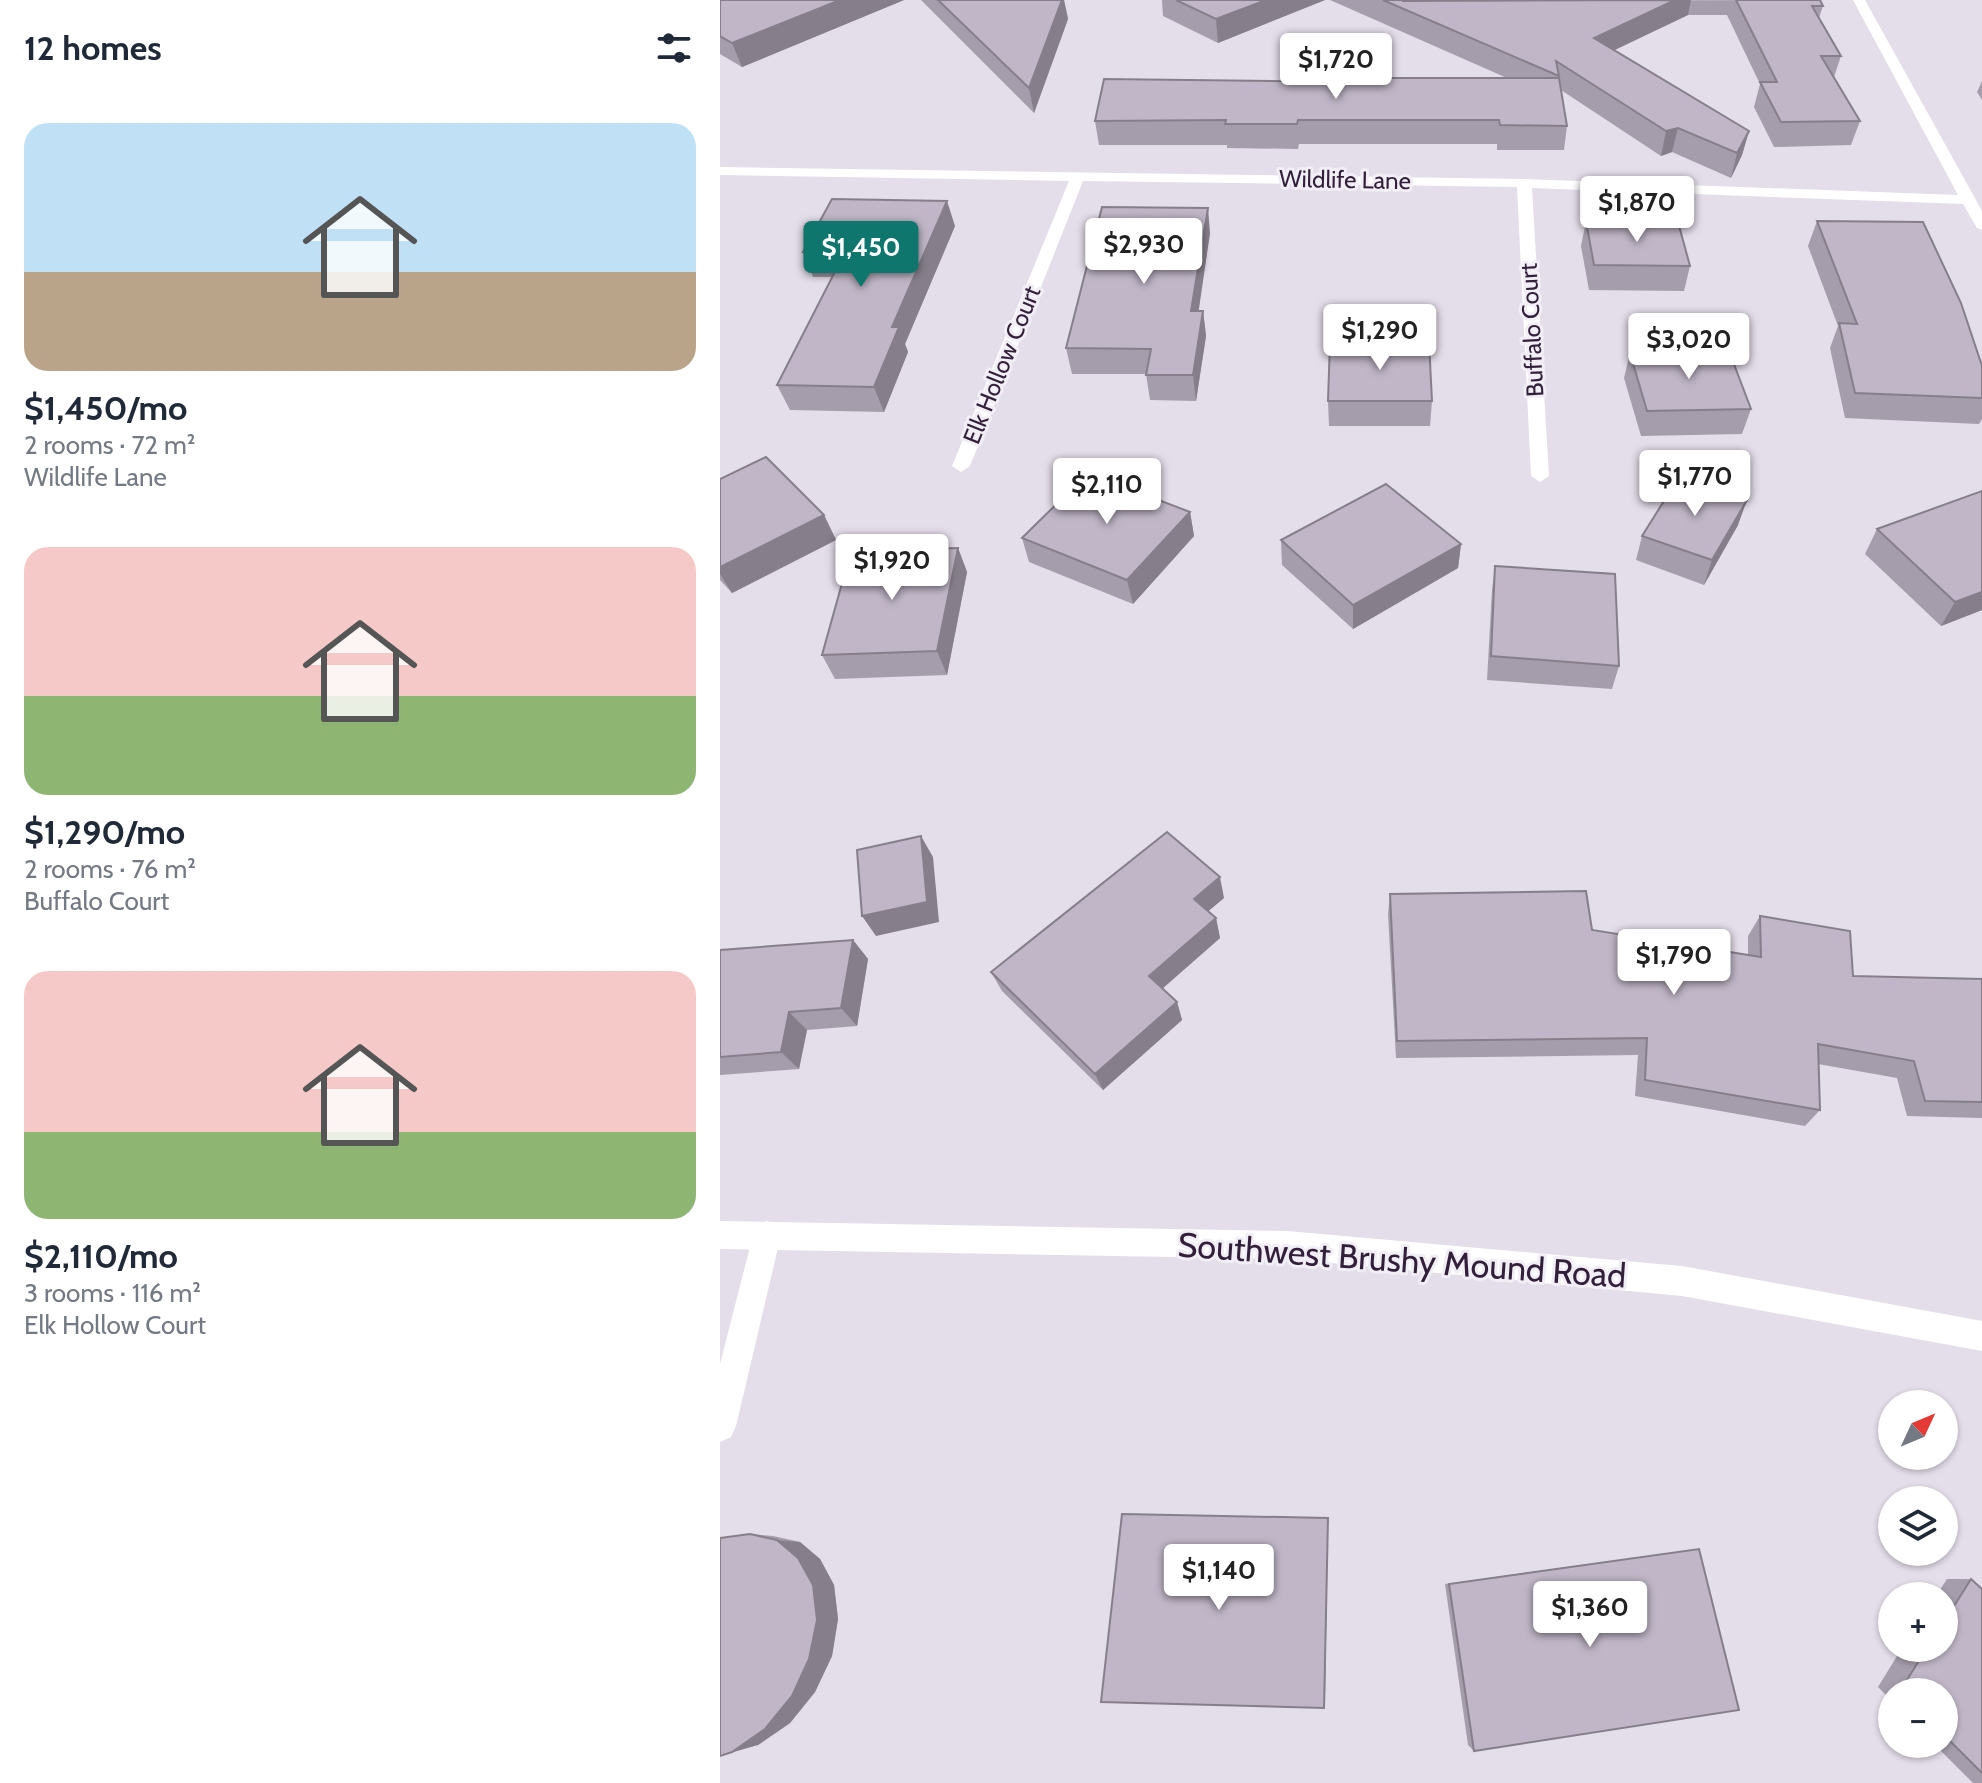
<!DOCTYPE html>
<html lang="en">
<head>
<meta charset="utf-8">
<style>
	:root { --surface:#fff; --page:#f6f6f7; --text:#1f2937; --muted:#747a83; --accent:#0f766e }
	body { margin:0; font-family:Cabin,sans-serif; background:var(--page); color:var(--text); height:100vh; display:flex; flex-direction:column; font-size:30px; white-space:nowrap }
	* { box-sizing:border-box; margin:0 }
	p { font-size:26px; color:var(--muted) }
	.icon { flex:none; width:44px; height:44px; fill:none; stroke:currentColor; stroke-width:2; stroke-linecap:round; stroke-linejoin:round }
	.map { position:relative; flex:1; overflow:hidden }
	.drawer { display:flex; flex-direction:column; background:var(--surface); width:720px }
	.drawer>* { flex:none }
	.needle { width:52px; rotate:46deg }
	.fabs { position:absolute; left:1158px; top:1390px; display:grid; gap:16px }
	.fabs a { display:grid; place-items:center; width:80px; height:80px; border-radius:50%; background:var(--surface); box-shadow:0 2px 6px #0004; font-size:40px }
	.price { position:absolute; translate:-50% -68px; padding:0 18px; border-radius:8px; background:#fff; color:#222; font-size:26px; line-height:52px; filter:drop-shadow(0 2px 4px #0008) }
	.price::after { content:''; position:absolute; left:50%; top:48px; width:24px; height:18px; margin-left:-12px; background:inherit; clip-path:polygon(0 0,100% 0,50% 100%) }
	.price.selected { background:var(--accent); color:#fff }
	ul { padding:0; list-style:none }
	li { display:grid; align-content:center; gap:16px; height:424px; padding:0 24px }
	li span { display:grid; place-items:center; height:248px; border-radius:24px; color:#555 }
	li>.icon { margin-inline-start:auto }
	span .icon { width:144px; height:144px; fill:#fffc; stroke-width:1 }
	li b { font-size:34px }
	h2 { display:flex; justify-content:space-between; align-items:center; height:96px; padding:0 24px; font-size:34px }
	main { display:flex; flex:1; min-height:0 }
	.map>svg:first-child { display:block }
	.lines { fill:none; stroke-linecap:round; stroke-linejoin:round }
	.lane { fill:#fff; fill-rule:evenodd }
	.street { fill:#fff; fill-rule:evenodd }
	.wall { fill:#a59dab }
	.shaded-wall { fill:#867f8b }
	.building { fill:#c0b6c7; stroke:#867f8b; stroke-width:2 }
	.labels { text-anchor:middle; stroke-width:6; stroke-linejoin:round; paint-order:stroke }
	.far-street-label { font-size:24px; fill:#321f39; stroke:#f2eef6 }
	.near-street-label { font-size:34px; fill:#321f39; stroke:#f2eef6 }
</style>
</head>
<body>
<main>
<section class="drawer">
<h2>12 homes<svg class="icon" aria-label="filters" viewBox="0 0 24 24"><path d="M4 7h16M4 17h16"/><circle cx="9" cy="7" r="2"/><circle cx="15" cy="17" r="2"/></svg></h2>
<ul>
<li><span style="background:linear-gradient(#bfe0f5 60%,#b9a48a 0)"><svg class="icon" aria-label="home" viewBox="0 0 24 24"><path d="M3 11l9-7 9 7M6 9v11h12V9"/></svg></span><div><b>$1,450/mo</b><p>2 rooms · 72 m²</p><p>Wildlife Lane</p></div></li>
<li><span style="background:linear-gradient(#f6c9c9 60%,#8fb573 0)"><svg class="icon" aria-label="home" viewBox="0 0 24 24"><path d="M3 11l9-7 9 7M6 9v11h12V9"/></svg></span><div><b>$1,290/mo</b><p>2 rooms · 76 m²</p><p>Buffalo Court</p></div></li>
<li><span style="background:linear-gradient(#f6c9c9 65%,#8fb573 0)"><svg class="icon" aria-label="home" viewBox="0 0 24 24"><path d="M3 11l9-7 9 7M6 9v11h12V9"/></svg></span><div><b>$2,110/mo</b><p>3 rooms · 116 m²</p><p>Elk Hollow Court</p></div></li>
</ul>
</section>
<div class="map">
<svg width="1262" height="1783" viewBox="0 0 1262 1783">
	<rect width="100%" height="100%" fill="#e4ddea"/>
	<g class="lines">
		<path class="lane" d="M47 1221 57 1225 61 1235 16 1426 11 1437 0 1442V1364L33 1235 37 1225Z"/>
		<g class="street">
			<path d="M1133 0H1145L1256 200 1262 211V230L1257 228 1243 204 812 188 829 476 820 482 811 476 797 187 363 181 250 466 241 472 232 466 349 181 0 175V167L804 179 1238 195Z"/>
			<path d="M0 1221 568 1231 962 1266 1262 1321V1351L962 1296 568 1259 0 1249Z"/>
		</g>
	</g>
	<g class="wall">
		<path d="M0 0H184L22 67 0 54Z"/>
		<path d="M201 0H344L348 19 314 113Z"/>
		<path d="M442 0H605L498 43 443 16Z"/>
		<path d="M610 0H683V1L1100 0 1103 6 1099 18 1121 56 1114 77 1140 121 1131 145 1054 147 1034 107 1040 84 1007 15H968L895 50 1029 131 1022 155 1011 178 952 152 941 156 841 90 847 126 844 150H777V144H579L578 149 507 148V145H379L375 121 637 82 787 78Z"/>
		<path d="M1262 81V100L1257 92Z"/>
		<path d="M866 221 970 266 964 291 869 290 861 246Z"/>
		<path d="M1097 221 1262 366V419L1259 424 1125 418 1110 348 1118 326 1088 246Z"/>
		<path d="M235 226 185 344 188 352 164 412 70 410 57 385 112 277H93L83 252Z"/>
		<path d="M490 233 478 311H483L486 336 476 401 430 400 426 374H352L346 348Z"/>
		<path d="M910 353 1031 409 1022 434 921 436 904 378Z"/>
		<path d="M608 401H712L710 426H609Z"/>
		<path d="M0 479 104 515 116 540 12 593 0 580Z"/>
		<path d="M1262 491V610L1221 626 1145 554 1157 529Z"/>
		<path d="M470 512 474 536 413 604 309 562 302 538Z"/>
		<path d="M1018 525 984 585 916 560 922 536Z"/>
		<path d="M561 540 741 544 738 568 633 629 562 565Z"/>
		<path d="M238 548 247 572 227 675 115 679 102 655Z"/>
		<path d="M775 566 899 666 892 689 767 680 772 590Z"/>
		<path d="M670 894 872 930 1028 955V936L1040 916 1133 976 1262 979V1118L1187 1116 1177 1078 1098 1064 1100 1110 1085 1126 915 1096 918 1055 676 1058 668 914Z"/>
		<path d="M504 898 488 911 496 918 500 938 442 989 457 1002 462 1020 383 1090 282 991 271 972Z"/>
		<path d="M133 940 148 959 137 1026 87 1030 79 1069 0 1075V950Z"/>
		<path d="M30 1534 53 1536 80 1542 100 1559 114 1585 118 1619 112 1656 95 1692 70 1723 38 1745Z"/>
		<path d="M979 1549 754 1751 748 1745 725 1584Z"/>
		<path d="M1227 1579H1251L1262 1589V1783H1253L1214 1744H1224V1692H1172V1701L1158 1687 1182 1648H1224V1596H1216Z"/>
	</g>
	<g class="shaded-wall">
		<path d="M120 0H184L22 67 12 43Z"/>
		<path d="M342 0H344L348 19 314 113 309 88Z"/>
		<path d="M546 0H605L498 43 496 19Z"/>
		<path d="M955 0H971L968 15 871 61 874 38Z"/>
		<path d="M958 128 952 152 941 156 946 131Z"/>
		<path d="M1029 131 1022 155 1011 178 1017 153Z"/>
		<path d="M227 201 235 226 185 344 188 352 164 412 154 387 172 327Z"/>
		<path d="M488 208 490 233 475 336 471 311Z"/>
		<path d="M483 311 486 336 476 401 473 375Z"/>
		<path d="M1027 500 1018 525 984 585 992 560Z"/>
		<path d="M470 512 474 536 413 604 407 580Z"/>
		<path d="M104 515 116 540 12 593 0 574V567Z"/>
		<path d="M741 544 738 568 633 629V605Z"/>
		<path d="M238 548 247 572 227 675 217 651Z"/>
		<path d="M1262 592V610L1221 626 1235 602Z"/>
		<path d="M201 836 213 857 219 922 156 936 142 916Z"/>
		<path d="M500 877 504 898 479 919 474 899Z"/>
		<path d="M496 918 500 938 435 995 429 976Z"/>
		<path d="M133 940 148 959 137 1026 121 1008Z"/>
		<path d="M457 1002 462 1020 383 1090 375 1074Z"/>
		<path d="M69 1012 87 1030 79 1069 61 1052Z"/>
		<path d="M608 1518 605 1703 604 1708Z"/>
		<path d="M57 1540 80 1542 100 1559 114 1585 118 1619 112 1656 95 1692 70 1723 38 1745 0 1756Z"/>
	</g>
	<g class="building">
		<path d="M0 0H120L12 43 0 36Z"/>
		<path d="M218 0H342L309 88Z"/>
		<path d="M456 0H546L496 19Z"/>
		<path d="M663 0H683V1L955 0 874 38 1029 131 1017 153 958 128 946 131 836 61 839 76Z"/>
		<path d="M1016 0H1100L1103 6H1092L1121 56H1101L1140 121 1061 122 1040 82H1057Z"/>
		<path d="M637 78H839L847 126 780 125 779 120H578L577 124H505L506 120 375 121 384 79 637 82Z"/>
		<path d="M112 199 227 201 172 327H179L154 387 57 385 125 252H83Z"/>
		<path d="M382 207 488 208 471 311H483L473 375H426L431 349 346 348Z"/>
		<path d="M866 221 958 222 970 266 874 265Z"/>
		<path d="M1097 221 1203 222 1241 303 1262 366V398L1135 393 1119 323 1137 324Z"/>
		<path d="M610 342H709L712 401H608Z"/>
		<path d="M1009 351 1031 409 927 411 910 353Z"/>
		<path d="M46 457 104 515 0 567V479Z"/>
		<path d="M368 473 470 512 407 580 302 538Z"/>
		<path d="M959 477 1027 500 992 560 922 536Z"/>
		<path d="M666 484 741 544 633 605 561 540Z"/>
		<path d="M1262 491V592L1235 602 1157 529Z"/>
		<path d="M238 548 217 651 102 655 131 551Z"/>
		<path d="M775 566 895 574 899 666 771 656Z"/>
		<path d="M447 832 500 877 474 899 496 918 429 976 457 1002 375 1074 271 972Z"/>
		<path d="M201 836 207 902 142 916 137 850Z"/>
		<path d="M866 891 872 930 1041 957 1040 916 1130 931 1133 976 1262 979V1102L1205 1101 1194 1061 1098 1044 1100 1110 925 1080 927 1038 677 1041 670 894Z"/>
		<path d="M133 940 121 1008 69 1012 61 1052 0 1057V950Z"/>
		<path d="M402 1514 608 1518 604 1708 381 1702Z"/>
		<path d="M30 1534 57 1540 78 1558 93 1585 97 1620 89 1659 72 1696 45 1729 12 1752 0 1756V1538Z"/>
		<path d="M979 1549 1019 1710 754 1751 729 1584Z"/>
		<path d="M1251 1579 1262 1589V1773L1224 1735V1692L1180 1691 1207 1648H1224V1622Z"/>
	</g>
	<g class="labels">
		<g class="far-street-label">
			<text transform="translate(625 180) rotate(1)" y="8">Wildlife Lane</text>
			<text transform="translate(812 330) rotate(-93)" y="8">Buffalo Court</text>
			<text transform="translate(282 365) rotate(-68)" y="8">Elk Hollow Court</text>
		</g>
		<g class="near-street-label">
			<text transform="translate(682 1260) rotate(4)" y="12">Southwest Brushy Mound Road</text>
		</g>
	</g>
</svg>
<div class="fabs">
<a><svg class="needle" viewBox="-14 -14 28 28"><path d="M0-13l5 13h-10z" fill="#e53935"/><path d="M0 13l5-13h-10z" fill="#747a83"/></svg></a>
<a><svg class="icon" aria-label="layers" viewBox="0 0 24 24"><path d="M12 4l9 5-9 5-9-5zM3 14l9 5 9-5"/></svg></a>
<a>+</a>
<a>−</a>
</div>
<b class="price" style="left:616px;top:101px">$1,720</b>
<b class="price" style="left:917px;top:244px">$1,870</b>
<b class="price" style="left:424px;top:286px">$2,930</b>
<b class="price selected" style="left:141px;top:289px">$1,450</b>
<b class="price" style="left:660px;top:372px">$1,290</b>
<b class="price" style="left:969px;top:381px">$3,020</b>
<b class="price" style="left:975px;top:518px">$1,770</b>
<b class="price" style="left:387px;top:526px">$2,110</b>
<b class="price" style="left:172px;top:602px">$1,920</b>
<b class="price" style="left:954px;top:997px">$1,790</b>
<b class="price" style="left:499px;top:1612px">$1,140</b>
<b class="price" style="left:870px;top:1649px">$1,360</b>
</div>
</main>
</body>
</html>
